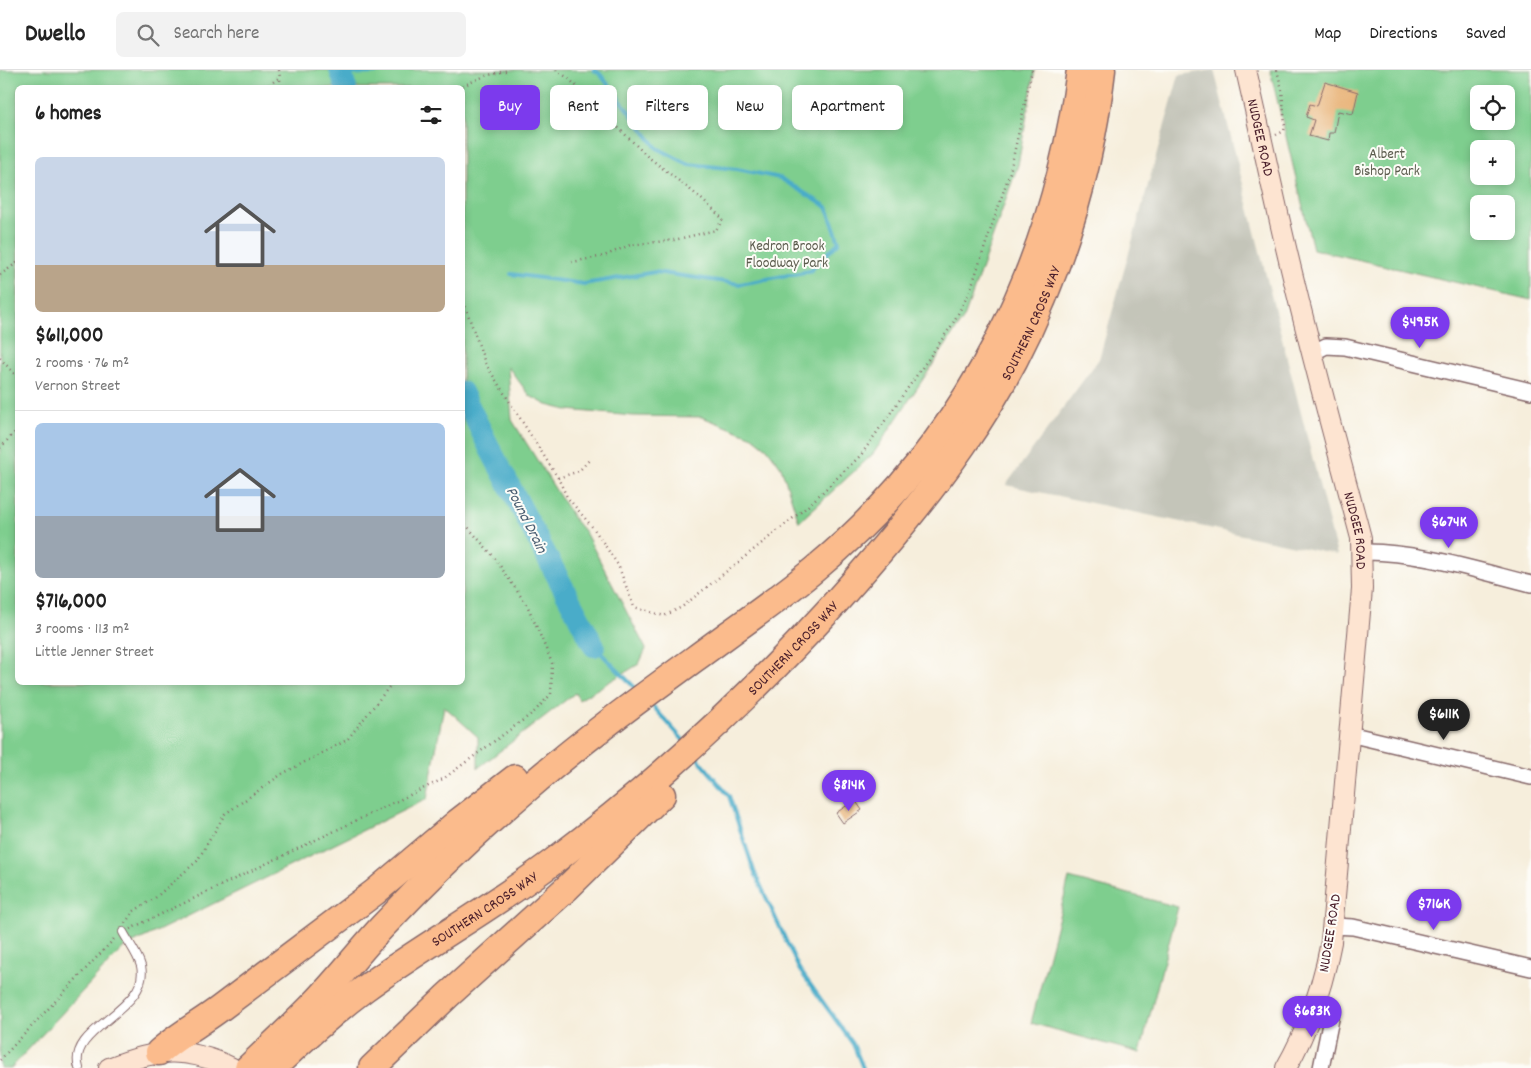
<!DOCTYPE html>
<html lang="en">
<head>
<meta charset="utf-8">
<style>
	:root { --surface:#fff; --page:#f2f2f2; --text:#222; --muted:#767676; --line:#e0e0e0; --accent:#7c3aed }
	body { margin:0; font-family:Dekko,sans-serif; background:var(--page); color:var(--text); height:100vh; display:flex; flex-direction:column; font-size:19px; white-space:nowrap }
	* { box-sizing:border-box; margin:0 }
	p { font-size:16px; color:var(--muted) }
	.icon { flex:none; width:28px; height:28px; fill:none; stroke:currentColor; stroke-width:2; stroke-linecap:round; stroke-linejoin:round }
	.map { position:relative; flex:1; overflow:hidden }
	.side { position:absolute; left:15px; top:15px; width:450px; height:600px; display:flex; flex-direction:column; background:var(--surface); border-radius:8px; box-shadow:0 2px 8px #0003 }
	.side>* { flex:none }
	.top-card { position:absolute; left:480px; top:15px; width:475px; height:45px; display:flex; gap:10px }
	.controls { position:absolute; left:1470px; top:15px; display:grid; gap:10px }
	.controls a { display:grid; place-items:center; width:45px; height:45px; border-radius:8px; background:var(--surface); box-shadow:0 2px 8px #0003; font-size:25px }
	.price { position:absolute; translate:-50% -42px; padding:0 11px; border-radius:18px; background:var(--accent); color:#fff; font-size:16px; line-height:32px; filter:drop-shadow(0 1px 2px #0008) }
	.price::after { content:''; position:absolute; left:50%; top:30px; width:15px; height:11px; margin-left:-8px; background:inherit; clip-path:polygon(0 0,100% 0,50% 100%) }
	.price.on { background:#222; color:#fff }
	ul { padding:0; list-style:none }
	li { display:grid; align-content:center; gap:10px; height:265px; padding:0 20px }
	li+li { border-top:1px solid var(--line) }
	li span { display:grid; place-items:center; height:155px; border-radius:8px; color:#555 }
	li>.icon { margin-inline-start:auto }
	span .icon { width:90px; height:90px; fill:#fffc; stroke-width:1 }
	li b { font-size:21px }
	h2 { display:flex; justify-content:space-between; align-items:center; height:60px; padding:0 20px; font-size:21px }
	.tag { padding:0 18px; border-radius:8px; background:var(--surface); box-shadow:0 2px 8px #0003; font-size:18px; line-height:45px }
	.tag.on { background:var(--accent); color:#fff }
	header { display:flex; align-items:center; gap:30px; box-sizing:border-box; height:70px; padding:0 25px; background:var(--surface); border-bottom:1px solid var(--line) }
	header strong { font-size:24px }
	nav { display:flex; gap:28px; margin-inline-start:auto; font-size:18px }
	.search { width:350px; height:45px; background:var(--page); display:flex; align-items:center; gap:12px; box-sizing:border-box; padding:0 18px; border-radius:8px; color:var(--muted); font-size:19px }
	.map>svg:first-child { display:block }
	.industrial { fill:#c4c5b9 }
	.green { fill:#7ece8e; stroke:#64765c; fill-rule:evenodd }
	.lines { fill:none; stroke-linecap:round; stroke-linejoin:round }
	.stream { stroke:#4aacc9; stroke-width:4 }
	.river { stroke:#4aacc9; stroke-width:22 }
	.building { fill:#e9b67d }
	.lane-casing { stroke:#866769; stroke-width:10 }
	.street-casing { stroke:#866769; stroke-width:18 }
	.secondary-casing { stroke:#866769; stroke-width:22 }
	.highway-casing { stroke:#866769; stroke-width:29 }
	.path { stroke:#866769; stroke-width:2.5; stroke-dasharray:1 4; stroke-linecap:butt }
	.lane { stroke:#fff; stroke-width:8 }
	.street { stroke:#fff; stroke-width:15 }
	.secondary { stroke:#fde4d1; stroke-width:20 }
	.highway { stroke:#fbbb8c; stroke-width:26 }
	.labels { text-anchor:middle; stroke-width:4; stroke-linejoin:round; paint-order:stroke }
	.street-label { font-size:15px; fill:#4a1f2b; stroke:#fdfcf7 }
	.park-label { font-size:15px; fill:#5c5c4e; stroke:#fdfcf7 }
	.water-label { font-size:16px; font-style:italic; fill:#4a5e72; stroke:#fdfcf7 }
</style>
</head>
<body>
<header>
<strong>Dwello</strong>
<div class="search"><svg class="icon" aria-label="search" viewBox="0 0 24 24"><circle cx="10" cy="10" r="6"/><path d="M15 15l6 6"/></svg>Search here</div>
<nav><a>Map</a><a>Directions</a><a>Saved</a></nav>
</header>
<div class="map">
<svg width="1531" height="998" viewBox="0 0 1531 998">
	<rect width="100%" height="100%" fill="#fdfcf7"/>
	<filter id="ink" filterUnits="userSpaceOnUse"><feTurbulence type="fractalNoise" baseFrequency=".02" numOctaves="2"/><feDisplacementMap in="SourceGraphic" scale="10" xChannelSelector="R" yChannelSelector="G"/><feConvolveMatrix kernelMatrix="1 2 1 2 8 2 1 2 1" color-interpolation-filters="sRGB"/></filter>
	<filter id="wash" filterUnits="userSpaceOnUse"><feTurbulence type="fractalNoise" baseFrequency=".0096" numOctaves="4" result="noise"/><feDisplacementMap in="SourceGraphic" scale="20" xChannelSelector="R" yChannelSelector="G"/><feGaussianBlur stdDeviation="1.12" result="paint"/><feColorMatrix in="noise" values="0 0 0 0 0 0 0 0 0 0 0 0 0 0 0 0 0 1.4 0 .05"/><feComposite in="paint" operator="in"/></filter>
	<g filter="url(#wash)">
		<rect width="100%" height="100%" fill="#f6eedc"/>
		<path class="industrial" d="M1214 0 1337 485 1006 415 1099 289 1179 5Z"/>
		<g class="green">
			<path d="M0 0H1035L1018 95 964 248 873 384 799 452 781 397 767 378 753 367 702 347 633 346 567 340 547 335 530 326 508 297 512 350 574 449 585 462 646 579 639 594 579 630 575 623 478 698V667L444 636 427 729 123 878 11 998H0ZM18 18H462V612H18Z"/>
			<path d="M1270 0H1531V230L1313 179ZM1479 24H1506V51H1479ZM1479 79H1506V106H1479ZM1479 134H1506V161H1479Z"/>
			<path d="M1069 808 1178 837 1140 983 1031 953Z"/>
		</g>
		<g class="lines">
			<g class="stream">
				<path d="M341 4 375 3 380 0"/>
				<path d="M511 204 584 214 655 202 740 214 810 201 839 172 827 137 780 108 737 99 688 94 657 78 600 4 594 0"/>
				<path d="M594 576 636 619"/>
				<path d="M650 633 684 671"/>
				<path d="M696 686 729 726 754 801 799 899 853 974 863 998"/>
			</g>
			<g class="river">
				<path d="M340 0 346 18"/>
				<path d="M462 322 489 377 594 576"/>
			</g>
		</g>
		<g id="blocks">
			<g class="building">
				<path d="M1325 12 1358 22 1353 44 1338 41 1334 63H1329L1328 71 1309 66 1314 50 1306 47 1310 34 1317 36Z"/>
				<path d="M855 730 862 740 843 753 836 743Z"/>
			</g>
		</g>
	</g>
	<g filter="url(#ink)">
		<use href="#blocks" fill-opacity="0" stroke="#866769" stroke-width="1"/>
		<g class="lines">
			<g class="lane-casing">
				<path id="lane" d="M79 998C66 958 151 940 141 896 138 885 129 873 123 862"/>
			</g>
			<g class="street-casing">
				<g id="street">
					<path d="M1312 283 1326 276 1345 277 1531 321"/>
					<path d="M1363 482C1416 481 1479 501 1531 514"/>
					<path d="M1349 664 1531 707"/>
					<path d="M1333 856 1353 857 1531 898"/>
					<path d="M1316 930 1327 934 1331 949 1321 998"/>
				</g>
			</g>
			<g class="secondary-casing">
				<g id="secondary">
					<path id="s1" d="M1246 0C1262 69 1276 138 1293 207 1314 295 1338 381 1361 468L1362 519 1331 872C1323 915 1308 959 1286 998"/>
					<path d="M109 998C155 979 187 976 232 998"/>
				</g>
			</g>
			<g class="highway-casing">
				<g id="highway">
					<path d="M159 982C178 965 201 953 222 937L375 822 458 752 515 708"/>
					<path d="M248 998C271 976 294 955 316 932 339 908 359 882 382 857 428 808 477 761 528 718 592 662 662 613 730 563 759 542 789 521 816 498 968 372 1055 195 1080 0"/>
					<path id="s2" d="M273 998C302 970 332 943 364 919 426 874 493 837 554 791 654 716 743 634 827 542 875 489 922 434 963 375 1040 265 1087 133 1102 0"/>
					<path d="M372 998 447 926 568 817 662 725"/>
				</g>
			</g>
			<g class="path">
				<path d="M279 0 281 18"/>
				<path d="M556 0 568 8 647 86 697 125 723 149 716 160 674 170 630 175 604 186 572 192"/>
				<path d="M265 18 280 7"/>
				<path d="M458 18 485 6 509 0"/>
				<path d="M1276 65 1284 61 1285 56 1282 20 1277 0"/>
				<path d="M0 205 18 192"/>
				<path d="M462 227 485 293 558 408 567 427 594 459 618 495 634 537 664 546 682 537 807 437 861 385 952 255 970 221 1010 102 1032 0"/>
				<path d="M0 288 18 308"/>
				<path d="M0 378 18 359"/>
				<path d="M558 408 579 401 591 388"/>
				<path d="M125 853 134 841 155 828 197 791 225 744 282 704 347 670 393 612"/>
				<path d="M130 859 443 709 534 642 551 624 552 593 528 537 494 487 467 456 462 453"/>
				<path d="M0 990 115 868"/>
			</g>
			<use href="#lane" class="lane"/>
			<use href="#street" class="street"/>
			<use href="#secondary" class="secondary"/>
			<use href="#highway" class="highway"/>
		</g>
	</g>
	<g class="labels">
		<g class="street-label">
			<text dy="5" stroke="none"><textPath href="#s1" startOffset="69">NUDGEE ROAD</textPath></text>
			<text dy="5" stroke="none"><textPath href="#s2" startOffset="1075">SOUTHERN CROSS WAY</textPath></text>
			<text dy="5" stroke="none"><textPath href="#s1" startOffset="474">NUDGEE ROAD</textPath></text>
			<text dy="5" stroke="none"><textPath href="#s2" startOffset="670">SOUTHERN CROSS WAY</textPath></text>
			<text dy="5" stroke="none"><textPath href="#s2" startOffset="265">SOUTHERN CROSS WAY</textPath></text>
			<text transform="translate(1329 863) rotate(-81)" y="5">NUDGEE ROAD</text>
		</g>
		<g class="park-label">
			<text x="1387" y="88">Albert<tspan x="1387" dy="17">Bishop Park</tspan></text>
			<text x="787" y="180">Kedron Brook<tspan x="787" dy="17">Floodway Park</tspan></text>
		</g>
		<g class="water-label">
			<text transform="translate(528 449) rotate(63)" y="6">Pound Drain</text>
		</g>
	</g>
</svg>
<div class="controls">
<a><svg class="icon" aria-label="locate" viewBox="0 0 24 24"><circle cx="12" cy="12" r="6"/><path d="M12 2v4M12 18v4M2 12h4M18 12h4"/></svg></a>
<a>+</a>
<a>−</a>
</div>
<b class="price" style="left:1420px;top:279px">$495K</b>
<b class="price" style="left:1449px;top:479px">$674K</b>
<b class="price on" style="left:1444px;top:671px">$611K</b>
<b class="price" style="left:849px;top:742px">$814K</b>
<b class="price" style="left:1434px;top:861px">$716K</b>
<b class="price" style="left:1312px;top:968px">$683K</b>
<div class="top-card">
<a class="tag on">Buy</a>
<a class="tag">Rent</a>
<a class="tag">Filters</a>
<a class="tag">New</a>
<a class="tag">Apartment</a>
</div>
<section class="side">
<h2>6 homes<svg class="icon" aria-label="filters" viewBox="0 0 24 24"><path d="M4 7h16M4 17h16"/><circle cx="9" cy="7" r="2"/><circle cx="15" cy="17" r="2"/></svg></h2>
<ul>
<li><span style="background:linear-gradient(#c9d6e8 70%,#b9a48a 0)"><svg class="icon" aria-label="home" viewBox="0 0 24 24"><path d="M3 11l9-7 9 7M6 9v11h12V9"/></svg></span><div><b>$611,000</b><p>2 rooms · 76 m²</p><p>Vernon Street</p></div></li>
<li><span style="background:linear-gradient(#a9c7e8 60%,#9aa5b1 0)"><svg class="icon" aria-label="home" viewBox="0 0 24 24"><path d="M3 11l9-7 9 7M6 9v11h12V9"/></svg></span><div><b>$716,000</b><p>3 rooms · 113 m²</p><p>Little Jenner Street</p></div></li>
</ul>
</section>
</div>
</body>
</html>
